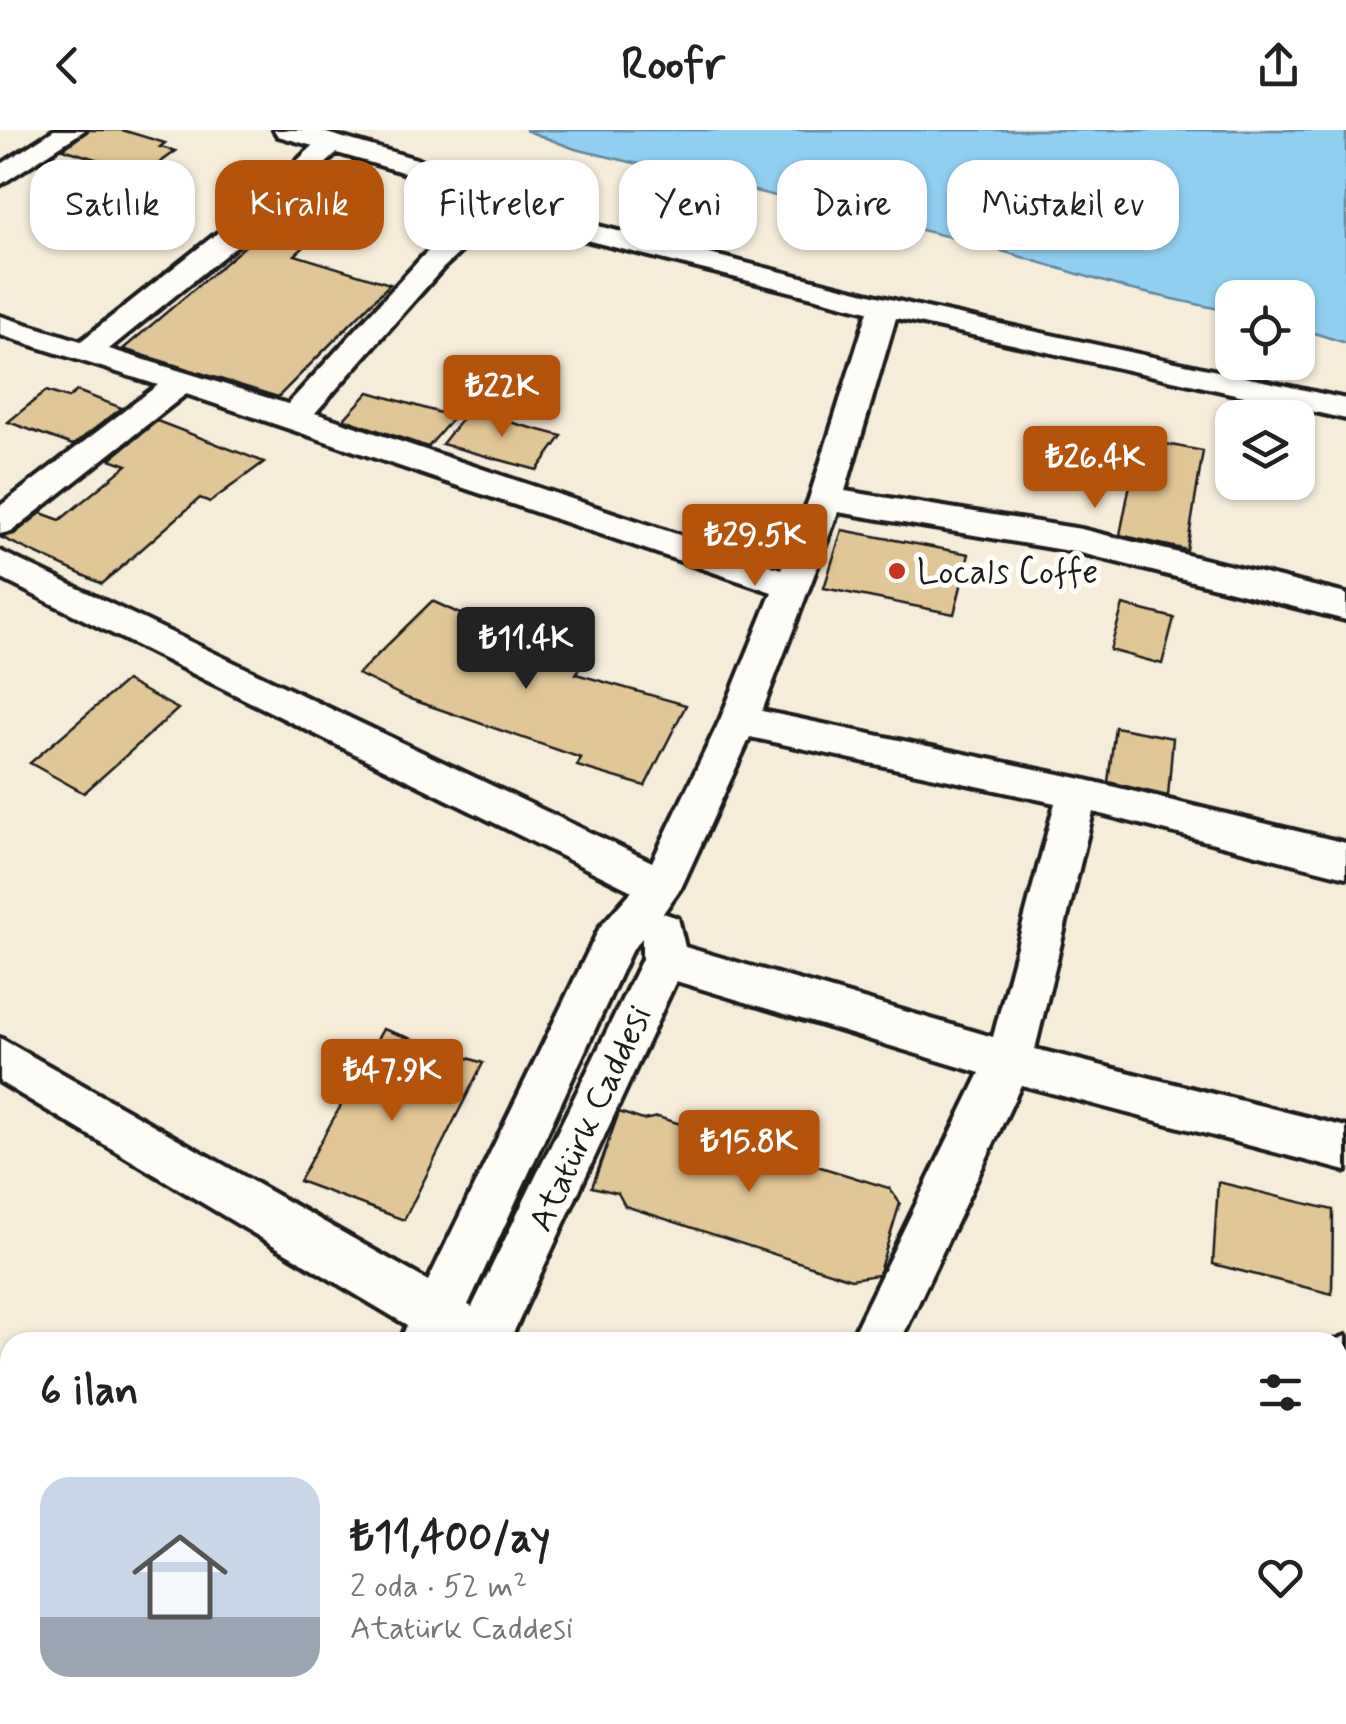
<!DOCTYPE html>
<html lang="tr">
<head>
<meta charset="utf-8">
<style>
	:root { --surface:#fff; --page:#f6f6f6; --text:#222; --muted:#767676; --line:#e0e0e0; --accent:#b45309 }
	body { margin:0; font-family:Mynerve,sans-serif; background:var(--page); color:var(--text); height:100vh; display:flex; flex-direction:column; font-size:38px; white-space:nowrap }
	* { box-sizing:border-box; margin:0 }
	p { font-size:32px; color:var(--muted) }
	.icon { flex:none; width:55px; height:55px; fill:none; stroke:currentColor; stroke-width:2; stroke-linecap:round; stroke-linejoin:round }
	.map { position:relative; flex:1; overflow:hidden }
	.sheet { position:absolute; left:0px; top:1202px; width:1348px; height:392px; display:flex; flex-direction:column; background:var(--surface); border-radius:30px 30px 0 0; box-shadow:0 2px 8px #0004 }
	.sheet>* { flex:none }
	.hud { position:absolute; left:30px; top:30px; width:1288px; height:90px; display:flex; gap:20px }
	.controls { position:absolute; left:1215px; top:150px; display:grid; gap:20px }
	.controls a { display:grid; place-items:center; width:100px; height:100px; border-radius:20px; background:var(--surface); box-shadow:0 2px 8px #0004; font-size:50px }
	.price { position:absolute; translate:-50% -85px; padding:0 22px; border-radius:10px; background:var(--accent); color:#fff; font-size:32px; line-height:65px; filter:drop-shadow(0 2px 5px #0008) }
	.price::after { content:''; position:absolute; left:50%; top:60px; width:30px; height:22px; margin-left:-15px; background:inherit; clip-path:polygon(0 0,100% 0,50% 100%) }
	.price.selected { background:#222; color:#fff }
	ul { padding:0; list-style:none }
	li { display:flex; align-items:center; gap:30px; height:250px; padding:0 40px }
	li+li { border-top:2px solid var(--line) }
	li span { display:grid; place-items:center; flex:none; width:280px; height:200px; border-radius:30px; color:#555 }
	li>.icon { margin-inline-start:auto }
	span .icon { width:120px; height:120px; fill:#fffc; stroke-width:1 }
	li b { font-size:42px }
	h2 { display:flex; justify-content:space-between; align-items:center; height:120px; padding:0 40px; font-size:42px }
	.chip { padding:0 35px; border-radius:30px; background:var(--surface); box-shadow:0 2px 8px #0004; font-size:35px; line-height:90px }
	.chip.selected { background:var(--accent); color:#fff }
	header { display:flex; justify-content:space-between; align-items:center; height:130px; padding:0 40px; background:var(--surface); font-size:45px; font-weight:700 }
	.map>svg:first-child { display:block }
	.water { fill:#91cff1; stroke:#62879c; stroke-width:2.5 }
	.building { fill:#e1c797; stroke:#1c1c1c; stroke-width:2.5 }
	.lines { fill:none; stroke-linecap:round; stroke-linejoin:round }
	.minor-casing { stroke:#1c1c1c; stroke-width:8 }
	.minor { fill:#fdfcf7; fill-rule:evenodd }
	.poi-dot { fill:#c8321e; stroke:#fdfcf7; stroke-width:4 }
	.labels { text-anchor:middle; stroke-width:10; stroke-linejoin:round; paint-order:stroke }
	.poi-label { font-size:35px; fill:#1c1c1c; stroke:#fdfcf7; text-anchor:start }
	.street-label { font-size:35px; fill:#1c1c1c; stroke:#fdfcf7 }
</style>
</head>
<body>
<header><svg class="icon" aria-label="back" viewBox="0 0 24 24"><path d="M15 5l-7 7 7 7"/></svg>Roofr<svg class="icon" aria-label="share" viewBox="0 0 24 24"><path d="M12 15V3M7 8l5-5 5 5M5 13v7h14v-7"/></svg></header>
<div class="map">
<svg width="1346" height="1594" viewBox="0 0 1346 1594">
	<rect width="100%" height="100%" fill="#f5ecda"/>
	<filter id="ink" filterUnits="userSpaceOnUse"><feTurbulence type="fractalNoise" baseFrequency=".01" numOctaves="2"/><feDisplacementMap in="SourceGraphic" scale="20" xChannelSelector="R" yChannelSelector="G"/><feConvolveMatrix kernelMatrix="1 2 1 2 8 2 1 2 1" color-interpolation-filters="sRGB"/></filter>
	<g filter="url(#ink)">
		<path class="water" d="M525 0H1346V213L1298 198V168H1232V182L1128 159 972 112 575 19Z"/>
		<g class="building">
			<path d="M89 0H122L165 13 160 17 176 21 144 44 63 19Z"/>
			<path d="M314 58 357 70 295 125 390 154 278 267 123 219Z"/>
			<path d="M46 261 68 268 77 261 122 278 73 315 8 292Z"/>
			<path d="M369 262 454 287 428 317 344 289Z"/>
			<path d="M468 281 562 306 537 340 442 314Z"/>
			<path d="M157 291 264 332 210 372 200 368 102 454 0 407 14 404 41 383 60 390 127 335 110 329Z"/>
			<path d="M1139 309 1203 321 1187 420 1120 405Z"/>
			<path d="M842 400 969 424 954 484 824 458Z"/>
			<path d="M432 471 515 509 519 503 587 527 576 544 686 575 645 656 577 636 581 628 407 568 358 544Z"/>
			<path d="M1123 475 1174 488 1162 534 1110 520Z"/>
			<path d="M126 551 178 579 84 663 30 633Z"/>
			<path d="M1115 597 1173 608 1168 666 1108 652Z"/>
			<path d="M383 899 483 933 404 1090 299 1051Z"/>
			<path d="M619 982 643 990 658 987 889 1058 900 1073 878 1145 851 1149 625 1076 618 1063 592 1057Z"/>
			<path d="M1218 1052 1333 1080 1332 1164 1213 1134Z"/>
		</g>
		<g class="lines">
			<g class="minor-casing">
				<g id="minor">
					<path d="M54 0H85L0 55V35Z"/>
					<path d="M274 0H316L517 58 570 89 922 177 1346 269V289L896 188 845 361 1081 399 1346 464V490L1081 423 838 382 762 581 1078 648 1346 713V747L1093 682 1035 919 1346 997V1041L1021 955 900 1212H849L980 943 676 851 509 1212H400L407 1195 0 952V908L428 1151 600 797 632 761 0 448V421L652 732 720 590 772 462 186 264 12 401 0 404V376L158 255 0 205V186L81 211 230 93 313 16 278 6ZM337 23 488 67 423 126 288 274 109 219 250 105ZM509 77 550 101 868 181 809 369 781 439 315 283 443 138ZM750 607 1055 673 993 907 685 817 678 788 663 783 682 756ZM642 808V829L472 1177 468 1175 631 821Z"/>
					<path d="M1346 1206V1282L1338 1285V1212H1331Z"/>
					<path d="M1338 1570 1346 1576V1594H1279L1276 1585H1338Z"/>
					<path d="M267 1585H326L323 1594H264Z"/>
					<path d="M331 1585H389L386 1594H328Z"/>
				</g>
			</g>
			<use href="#minor" class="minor"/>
		</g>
	</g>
	<circle class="poi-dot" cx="897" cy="441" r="10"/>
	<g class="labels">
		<g class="poi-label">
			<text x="917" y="453">Locals Coffe</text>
		</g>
		<g class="street-label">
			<text transform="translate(589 988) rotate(-65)" y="12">Atatürk Caddesi</text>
		</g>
	</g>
</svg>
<div class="controls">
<a><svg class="icon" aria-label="locate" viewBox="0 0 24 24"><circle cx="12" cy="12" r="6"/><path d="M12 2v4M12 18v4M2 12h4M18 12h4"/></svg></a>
<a><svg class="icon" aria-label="layers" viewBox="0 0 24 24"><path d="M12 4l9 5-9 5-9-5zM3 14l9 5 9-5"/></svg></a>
</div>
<b class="price" style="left:502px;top:310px">₺22K</b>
<b class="price" style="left:1095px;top:381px">₺26.4K</b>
<b class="price" style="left:755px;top:459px">₺29.5K</b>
<b class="price selected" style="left:526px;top:562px">₺11.4K</b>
<b class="price" style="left:392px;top:994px">₺47.9K</b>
<b class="price" style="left:749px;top:1065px">₺15.8K</b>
<div class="hud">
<a class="chip">Satılık</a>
<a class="chip selected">Kiralık</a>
<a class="chip">Filtreler</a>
<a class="chip">Yeni</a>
<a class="chip">Daire</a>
<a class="chip">Müstakil ev</a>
</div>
<section class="sheet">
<h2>6 ilan<svg class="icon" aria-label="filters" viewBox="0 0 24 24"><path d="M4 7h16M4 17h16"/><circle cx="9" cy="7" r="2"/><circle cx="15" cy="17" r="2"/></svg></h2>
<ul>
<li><span style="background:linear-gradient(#c9d6e8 70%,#9aa5b1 0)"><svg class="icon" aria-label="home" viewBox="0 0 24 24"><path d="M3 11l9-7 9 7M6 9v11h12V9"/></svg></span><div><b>₺11,400/ay</b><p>2 oda · 52 m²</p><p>Atatürk Caddesi</p></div><svg class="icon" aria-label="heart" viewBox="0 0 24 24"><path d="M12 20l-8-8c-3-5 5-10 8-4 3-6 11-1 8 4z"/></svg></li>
</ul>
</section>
</div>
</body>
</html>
